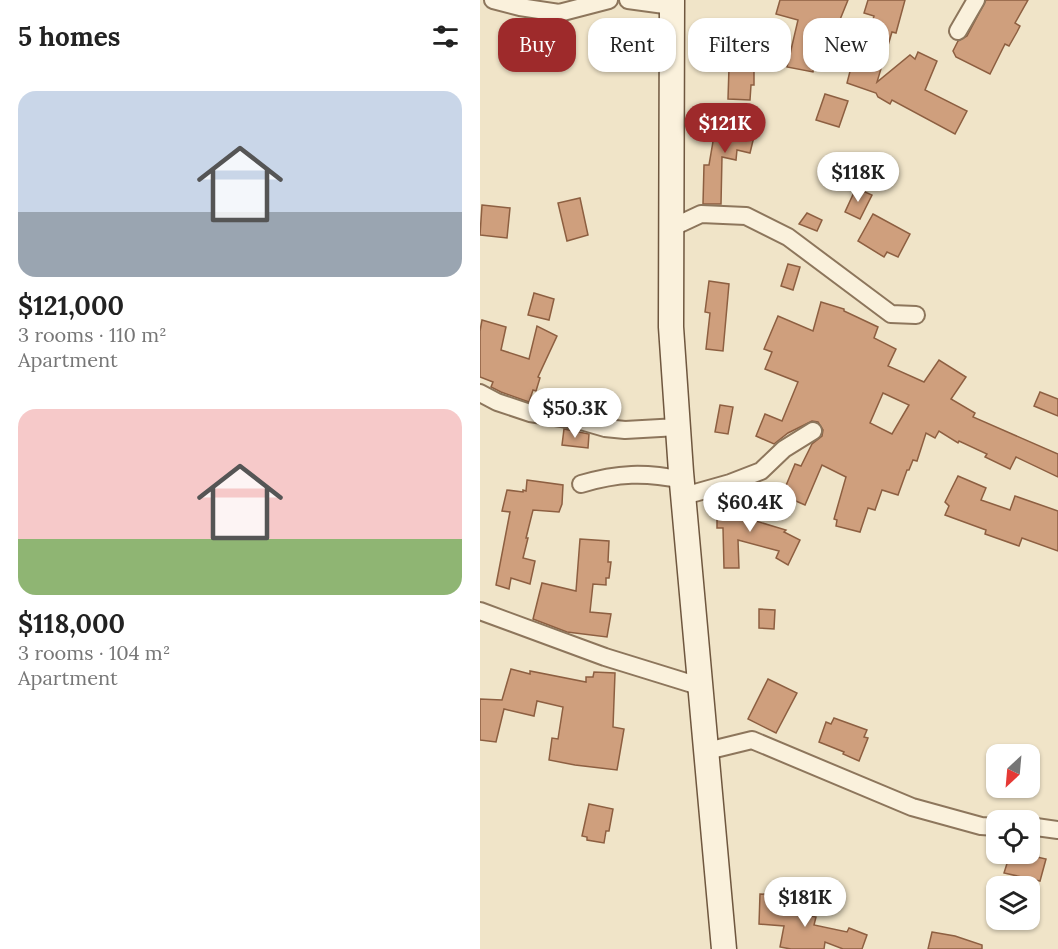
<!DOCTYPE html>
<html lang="en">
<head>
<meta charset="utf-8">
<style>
	:root { --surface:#fff; --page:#f2f2f2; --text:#222; --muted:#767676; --accent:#9e2a2b }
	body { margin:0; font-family:Lora,serif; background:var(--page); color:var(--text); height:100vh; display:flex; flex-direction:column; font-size:22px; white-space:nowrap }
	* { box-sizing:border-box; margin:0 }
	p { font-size:20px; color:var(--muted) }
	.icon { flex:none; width:33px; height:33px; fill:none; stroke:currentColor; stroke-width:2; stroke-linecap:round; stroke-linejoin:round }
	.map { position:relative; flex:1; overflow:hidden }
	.panel { display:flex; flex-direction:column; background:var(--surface); width:480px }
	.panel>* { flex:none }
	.banner { position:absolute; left:18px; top:18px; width:470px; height:54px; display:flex; gap:12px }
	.needle { width:39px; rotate:206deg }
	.tools { position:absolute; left:506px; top:744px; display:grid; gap:12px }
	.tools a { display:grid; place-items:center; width:54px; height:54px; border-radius:12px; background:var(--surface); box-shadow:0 2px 4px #0004; font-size:30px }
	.price { position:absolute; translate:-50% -51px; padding:0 14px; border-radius:21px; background:#fff; color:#222; font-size:20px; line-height:39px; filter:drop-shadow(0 2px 3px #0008) }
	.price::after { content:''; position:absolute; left:50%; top:36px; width:18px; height:14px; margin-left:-9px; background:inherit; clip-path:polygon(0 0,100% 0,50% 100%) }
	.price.on { background:var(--accent); color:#fff }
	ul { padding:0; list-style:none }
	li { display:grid; align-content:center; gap:12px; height:318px; padding:0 18px }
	li span { display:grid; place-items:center; height:186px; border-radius:18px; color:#555 }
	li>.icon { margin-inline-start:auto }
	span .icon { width:108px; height:108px; fill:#fffc; stroke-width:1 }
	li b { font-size:26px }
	h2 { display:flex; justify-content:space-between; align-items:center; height:72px; padding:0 18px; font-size:26px }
	.tag { padding:0 21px; border-radius:18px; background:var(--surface); box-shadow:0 2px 4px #0004; font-size:21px; line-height:54px }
	.tag.on { background:var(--accent); color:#fff }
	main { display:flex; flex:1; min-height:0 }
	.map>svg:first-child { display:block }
	.building { fill:#cf9f7d; stroke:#8d5f41; stroke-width:1.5; fill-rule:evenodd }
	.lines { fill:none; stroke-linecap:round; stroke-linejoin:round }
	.minor-casing { stroke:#8d765c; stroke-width:20 }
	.secondary-casing { stroke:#6f573f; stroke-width:27 }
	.minor { stroke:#faf1dc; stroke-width:16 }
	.secondary { stroke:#faf1dc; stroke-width:24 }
</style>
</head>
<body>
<main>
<section class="panel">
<h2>5 homes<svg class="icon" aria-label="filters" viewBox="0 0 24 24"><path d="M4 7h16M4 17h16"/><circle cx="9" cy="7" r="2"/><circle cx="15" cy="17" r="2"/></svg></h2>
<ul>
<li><span style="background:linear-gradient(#c9d6e8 65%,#9aa5b1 0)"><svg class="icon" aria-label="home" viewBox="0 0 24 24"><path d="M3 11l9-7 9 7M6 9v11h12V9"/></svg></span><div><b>$121,000</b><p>3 rooms · 110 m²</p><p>Apartment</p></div></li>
<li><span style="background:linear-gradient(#f6c9c9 70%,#8fb573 0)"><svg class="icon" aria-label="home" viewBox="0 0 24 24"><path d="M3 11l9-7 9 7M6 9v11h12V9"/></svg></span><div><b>$118,000</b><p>3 rooms · 104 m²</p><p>Apartment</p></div></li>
</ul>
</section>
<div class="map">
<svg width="578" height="949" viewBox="0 0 578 949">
	<rect width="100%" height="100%" fill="#f0e4c8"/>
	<g class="building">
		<path d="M300 0H368L357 27 344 22 333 72 307 67 318 20 296 14Z"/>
		<path d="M388 0H425L416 33 412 32 397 82 430 55 435 59 438 52 457 61 445 90 487 111 475 134 412 100 410 104 398 97 396 93 367 83 376 48 379 42 386 44 394 16 384 13Z"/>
		<path d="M506 0H548L535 23 540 26 537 32 529 46 525 44 510 74 476 57 473 51 478 41 487 36Z"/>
		<path d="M249 67H274V85H271L270 100 248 99Z"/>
		<path d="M345 94 368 101 359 127 336 120Z"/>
		<path d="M237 118 277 124 270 153 257 150 256 160 242 157 241 204H223L224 165H229Z"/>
		<path d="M376 188 392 195 380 219 365 212Z"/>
		<path d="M100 198 108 235 87 241 78 203Z"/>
		<path d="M2 205 30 208 27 238 0 235Z"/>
		<path d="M327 213 342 220 337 231 319 224Z"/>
		<path d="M393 214 430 234 418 257 407 252 404 257 378 241Z"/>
		<path d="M308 264 320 267 313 290 301 286Z"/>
		<path d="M229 281 249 284 243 351 226 349 230 313 225 312Z"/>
		<path d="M54 293 74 299 69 320 48 315Z"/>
		<path d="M341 302 364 309V311L398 327 394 338 416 349 408 366 444 382 459 360 486 377 471 399 495 413 493 417 578 454V477L536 457 530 469 505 457 507 454 479 441 478 443 459 431 455 438 446 433 437 461 433 460 429 470H427L418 495 402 490 395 510 388 508 380 532 356 526 357 520 354 519 366 477 342 465 325 505 302 495 315 464 321 466 332 444 342 436 343 430 338 422 332 421 308 433 294 444 276 436 285 414 302 421 318 382 285 369 292 352 284 349 298 316 333 331ZM403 393 429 405 412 434 390 423Z"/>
		<path d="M2 320 26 327 21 350 49 359 57 326 77 336 58 377 60 378 56 391 53 390 49 402 21 392 11 387 13 382 0 377V331Z"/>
		<path d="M560 392 578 399V416L554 406Z"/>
		<path d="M84 395 102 400 100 410 82 407Z"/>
		<path d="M240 405 253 407 248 434 235 432Z"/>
		<path d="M84 429 109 434 108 448 82 445Z"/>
		<path d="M478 476 506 488 501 500 530 510 535 496 578 511V551L542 538 539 546 505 534 506 530 465 515 469 506 465 502Z"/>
		<path d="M47 480 83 485 82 504 79 512 53 510 46 538H48L43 558 55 561 50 584 31 578 29 589 16 585 30 512 22 511 27 490 43 492V490L46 491Z"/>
		<path d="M250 497 251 500H269V519L306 530 304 532 320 540 308 565 296 558 299 551 258 540 259 568H244L243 528H237V498Z"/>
		<path d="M100 539 129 541 128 562H131L129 578H126V585L113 584 110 612 131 614 127 637 87 632 53 619 62 583 96 591Z"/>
		<path d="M279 609 295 610 294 629 279 628Z"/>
		<path d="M31 669 50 674V671L106 682V677H113L114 672 135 673 133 727 144 729 137 770 95 765 69 760 72 738 78 739 83 707 57 701 54 716 24 709 16 742 0 740V699L22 700Z"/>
		<path d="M288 679 317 693 296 733 268 719Z"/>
		<path d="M354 718 387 730 384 737 388 738 379 761 363 754 364 752 339 742 346 722 351 724Z"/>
		<path d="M109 804 133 809 129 831H126L124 843 107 840V837L102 836Z"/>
		<path d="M530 854H544L566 859 560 881 524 873Z"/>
		<path d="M280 894 301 895 300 910 336 917 334 925 367 932 369 928 387 935 382 949H363L345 942 344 949H311L300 947 304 926 279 924Z"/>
		<path d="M452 932 475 936 502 945V949H448Z"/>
	</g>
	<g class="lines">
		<g class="minor-casing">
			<g id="minor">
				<path d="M13 0 40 7 79 13 129 0"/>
				<path d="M148 0 192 6"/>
				<path d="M478 31 496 0"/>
				<path d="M191 228 221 214 266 216 308 237 411 314 436 315"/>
				<path d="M0 393 17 402 50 413 101 421 125 428 145 430 198 427"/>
				<path d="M101 484C138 473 165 472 202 480"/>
				<path d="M204 496 250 483 281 471 304 449 333 431"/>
				<path d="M0 611 125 657 222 687"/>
				<path d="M227 751 272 740 432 807 501 826 516 827"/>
				<path d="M549 826 578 830"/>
			</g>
		</g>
		<g class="secondary-casing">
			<path id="secondary" d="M192 0 191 327 201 472 244 949"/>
		</g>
		<use href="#minor" class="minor"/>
		<use href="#secondary" class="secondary"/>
	</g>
</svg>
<div class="tools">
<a><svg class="needle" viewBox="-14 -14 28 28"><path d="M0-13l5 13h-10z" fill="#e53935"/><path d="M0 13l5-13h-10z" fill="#767676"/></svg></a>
<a><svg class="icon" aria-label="locate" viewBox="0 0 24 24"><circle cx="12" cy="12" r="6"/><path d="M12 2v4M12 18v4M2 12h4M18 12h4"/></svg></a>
<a><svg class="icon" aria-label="layers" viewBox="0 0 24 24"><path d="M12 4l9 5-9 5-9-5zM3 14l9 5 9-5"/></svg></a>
</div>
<b class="price on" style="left:245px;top:154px">$121K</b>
<b class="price" style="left:378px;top:203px">$118K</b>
<b class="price" style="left:95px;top:439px">$50.3K</b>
<b class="price" style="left:270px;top:533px">$60.4K</b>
<b class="price" style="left:325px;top:928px">$181K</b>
<div class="banner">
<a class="tag on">Buy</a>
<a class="tag">Rent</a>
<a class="tag">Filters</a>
<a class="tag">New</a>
</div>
</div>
</main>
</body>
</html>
